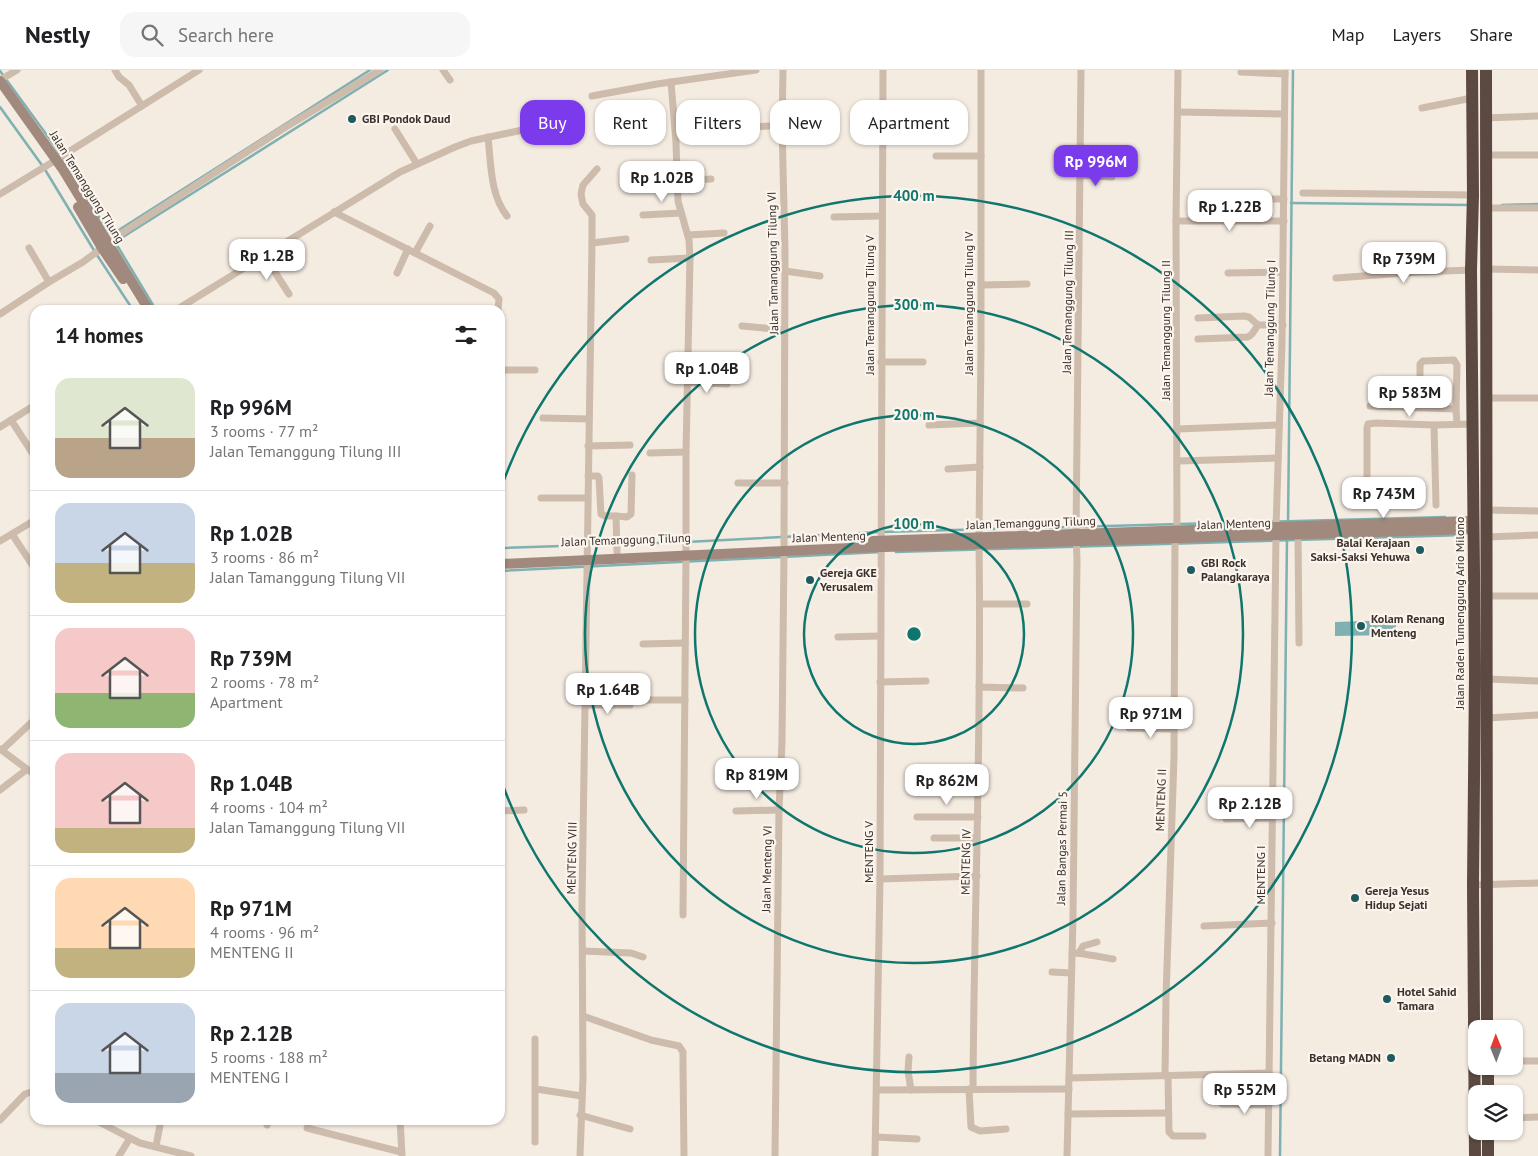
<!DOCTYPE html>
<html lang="en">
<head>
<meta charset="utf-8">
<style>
	:root { --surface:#fff; --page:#f6f6f6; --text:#202124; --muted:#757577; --line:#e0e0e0; --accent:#7c3aed }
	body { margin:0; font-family:"PT Sans",sans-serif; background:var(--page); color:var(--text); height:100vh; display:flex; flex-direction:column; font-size:19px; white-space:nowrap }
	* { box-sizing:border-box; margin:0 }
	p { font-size:16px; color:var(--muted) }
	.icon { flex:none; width:28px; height:28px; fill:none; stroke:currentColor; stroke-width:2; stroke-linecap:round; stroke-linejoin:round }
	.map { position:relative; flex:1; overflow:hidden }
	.details { position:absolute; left:30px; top:235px; width:475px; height:820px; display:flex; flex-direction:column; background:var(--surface); border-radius:15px; box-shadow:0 1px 4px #0004 }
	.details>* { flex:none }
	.guide { position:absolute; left:520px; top:30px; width:475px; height:45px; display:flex; gap:10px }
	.needle { width:32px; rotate:359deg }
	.fabs { position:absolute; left:1468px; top:950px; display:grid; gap:10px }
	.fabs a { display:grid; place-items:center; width:55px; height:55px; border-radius:10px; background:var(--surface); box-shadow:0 1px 4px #0004; font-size:25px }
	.price { position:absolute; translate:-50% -42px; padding:0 11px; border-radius:10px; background:#fff; color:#222; font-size:16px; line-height:32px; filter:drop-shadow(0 1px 2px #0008) }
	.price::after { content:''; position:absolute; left:50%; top:30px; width:15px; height:11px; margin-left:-8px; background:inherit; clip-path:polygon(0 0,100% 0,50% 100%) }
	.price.active { background:var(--accent); color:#fff }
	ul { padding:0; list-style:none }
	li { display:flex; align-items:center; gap:15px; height:125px; padding:0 25px }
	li+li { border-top:1px solid var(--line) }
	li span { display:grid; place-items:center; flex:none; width:140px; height:100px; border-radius:15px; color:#555 }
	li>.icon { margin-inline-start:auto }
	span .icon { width:60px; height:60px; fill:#fffc; stroke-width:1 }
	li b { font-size:21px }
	h2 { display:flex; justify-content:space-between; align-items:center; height:60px; padding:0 25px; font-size:21px }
	.tag { padding:0 18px; border-radius:15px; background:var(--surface); box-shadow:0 1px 4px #0004; font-size:18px; line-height:45px }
	.tag.active { background:var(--accent); color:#fff }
	header { display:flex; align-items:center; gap:30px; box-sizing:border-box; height:70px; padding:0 25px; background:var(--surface); border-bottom:1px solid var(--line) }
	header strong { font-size:24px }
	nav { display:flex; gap:28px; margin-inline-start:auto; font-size:18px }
	.search { width:350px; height:45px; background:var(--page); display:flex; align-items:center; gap:12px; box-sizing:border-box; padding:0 18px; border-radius:15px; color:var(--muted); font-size:19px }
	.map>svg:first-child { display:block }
	.water { fill:#7fb0b2 }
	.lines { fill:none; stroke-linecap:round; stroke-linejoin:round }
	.stream { stroke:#7fb0b2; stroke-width:2.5 }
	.street { stroke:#cdbbac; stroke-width:7 }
	.secondary { stroke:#a18a7d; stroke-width:10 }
	.highway { stroke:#5c4a42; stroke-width:12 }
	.ring { fill:none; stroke:#0f766e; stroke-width:2.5 }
	.poi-dot { fill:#1f5a5e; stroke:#fbf5ee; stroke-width:2 }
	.labels { text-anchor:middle; stroke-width:4.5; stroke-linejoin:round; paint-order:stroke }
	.poi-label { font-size:12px; font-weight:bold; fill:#3b302b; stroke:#fbf5ee; text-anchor:start }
	.street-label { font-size:12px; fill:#3b302b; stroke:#fbf5ee }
	.centre { fill:#0f766e; stroke:#fbf5ee; stroke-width:2.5 }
	.ring-label { font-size:15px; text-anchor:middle; font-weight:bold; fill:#0f766e; stroke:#fbf5ee; stroke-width:4.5; stroke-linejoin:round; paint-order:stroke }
</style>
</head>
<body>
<header>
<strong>Nestly</strong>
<div class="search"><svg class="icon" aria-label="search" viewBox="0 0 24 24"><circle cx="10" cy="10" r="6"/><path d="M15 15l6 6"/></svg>Search here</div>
<nav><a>Map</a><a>Layers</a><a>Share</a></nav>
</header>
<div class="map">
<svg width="1538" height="1086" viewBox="0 0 1538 1086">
	<rect width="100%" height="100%" fill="#f4ebe1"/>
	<path class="water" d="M1396 550V565L1335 566V552Z"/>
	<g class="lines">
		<g class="stream">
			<path d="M0 1 54 75 111 166"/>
			<path d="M0 37 44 98 95 182 133 240"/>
			<path d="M1291 133 1469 135"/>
			<path d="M1502 135 1538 134"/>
			<path d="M111 165 370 0"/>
			<path d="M115 172 388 0"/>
			<path d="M115 172 156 240"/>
			<path d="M1288 455 1293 0"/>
			<path d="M500 478 686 472 881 462 1445 447"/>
			<path d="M896 482 1464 465"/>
			<path d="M500 501 881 482"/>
			<path d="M1280 1086 1287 468"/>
		</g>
		<g class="street">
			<path d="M115 0 119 7 129 15 142 36"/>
			<path d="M443 0 450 10"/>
			<path d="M783 0 782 55 785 180 784 475"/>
			<path d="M1241 2 1285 4"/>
			<path d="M0 10 17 0"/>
			<path d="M671 12 676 73 678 131 689 170 690 188 686 382V480"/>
			<path d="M592 26 657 14 756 0"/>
			<path d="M1422 38 1472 28"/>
			<path d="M1178 42 1284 44"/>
			<path d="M1485 48 1538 46"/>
			<path d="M395 59 417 94"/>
			<path d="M676 65 694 60 728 59 782 55"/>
			<path d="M488 67C491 93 490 125 507 146"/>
			<path d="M1485 85H1538"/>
			<path d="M936 86H981"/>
			<path d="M1080 105 1112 107"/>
			<path d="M677 111 711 109"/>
			<path d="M1303 123 1473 125"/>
			<path d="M0 124 51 93 199 0"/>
			<path d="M1242 129H1284"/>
			<path d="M1486 138H1538"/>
			<path d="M334 142 494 223 499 229 498 240"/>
			<path d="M643 145 681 143"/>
			<path d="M834 147 882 146"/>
			<path d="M1176 151H1284"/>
			<path d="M688 165 724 163"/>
			<path d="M108 172 281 60 380 0"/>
			<path d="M592 173 626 169"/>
			<path d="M29 178 49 212"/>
			<path d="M415 183 430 156"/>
			<path d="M264 185 289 224"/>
			<path d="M651 190 690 188"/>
			<path d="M1486 199 1538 200"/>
			<path d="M785 201 820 206"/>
			<path d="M397 203 408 179"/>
			<path d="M1228 203 1282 202"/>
			<path d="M1336 208 1419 202 1471 200"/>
			<path d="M981 215 1027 214"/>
			<path d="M176 240 400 102 455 77 471 71 555 53"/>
			<path d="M0 244 49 212 83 192 102 178"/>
			<path d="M1198 248 1244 246 1249 247 1258 255 1252 264 1248 267 1198 269"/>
			<path d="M1258 255H1283"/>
			<path d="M742 256 785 260"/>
			<path d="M881 292H923"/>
			<path d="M500 300H535"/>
			<path d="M688 312 727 314"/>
			<path d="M1486 328H1538"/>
			<path d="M1370 336 1456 339 1457 354"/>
			<path d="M1391 337V319"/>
			<path d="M1420 338V294L1423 291 1454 290 1457 295 1456 339"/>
			<path d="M543 348 589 349"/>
			<path d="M11 350 35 387"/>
			<path d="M929 355 980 353"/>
			<path d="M1434 355 1436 435"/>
			<path d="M0 357 35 335"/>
			<path d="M1178 359 1279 355"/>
			<path d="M588 376 630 375"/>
			<path d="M650 383 686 382"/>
			<path d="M1177 391 1278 388"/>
			<path d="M948 399 980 397"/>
			<path d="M588 406H598L599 408 601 444 605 446H616L617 482"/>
			<path d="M738 413H785"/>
			<path d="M541 428H587"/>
			<path d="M1367 435V358L1368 354 1376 353 1434 355 1473 354"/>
			<path d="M1487 440 1538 441"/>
			<path d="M616 446 627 447 631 444 632 405"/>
			<path d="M1276 457 1282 272 1285 0"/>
			<path d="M1177 460 1176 151 1178 0"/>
			<path d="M12 464 35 499"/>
			<path d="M1298 464 1299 573"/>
			<path d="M979 467 981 275V0"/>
			<path d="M1487 467 1538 465"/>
			<path d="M0 471 35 450"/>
			<path d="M1487 526H1538"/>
			<path d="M980 534H1027"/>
			<path d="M838 567 880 566"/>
			<path d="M643 574 685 573"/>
			<path d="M1487 609 1538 611"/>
			<path d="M880 612 926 611"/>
			<path d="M979 617 1023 618"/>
			<path d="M640 630H685"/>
			<path d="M586 635H630"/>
			<path d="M1487 648 1538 645"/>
			<path d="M1129 658 1174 659"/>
			<path d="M0 679 35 705"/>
			<path d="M2 680 34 650"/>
			<path d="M0 720 26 700"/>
			<path d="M500 741 524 740"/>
			<path d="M736 741 779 740"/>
			<path d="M917 747H978"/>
			<path d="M1226 749 1273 748"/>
			<path d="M934 768H977"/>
			<path d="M880 809 977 806"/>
			<path d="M1473 815 1538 813"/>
			<path d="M683 845 686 486"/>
			<path d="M1204 856 1272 853"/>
			<path d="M583 881 631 883 643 887"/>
			<path d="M1072 883C1082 883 1101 887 1113 889"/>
			<path d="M1079 883 1083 876 1097 872"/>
			<path d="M1052 902 1071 903"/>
			<path d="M583 946 651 970 679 976 683 982V995L684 1086"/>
			<path d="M909 987 908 1001 911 1020"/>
			<path d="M1514 991H1538"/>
			<path d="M1165 1006 1166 927 1174 687 1175 468"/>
			<path d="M1168 1006 1169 1062 1173 1066H1203"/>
			<path d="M1069 1008 1269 1003"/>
			<path d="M536 1019 582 1026"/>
			<path d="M969 1019 971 1057 980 1061 1006 1059"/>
			<path d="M973 1019C974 838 982 656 979 475"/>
			<path d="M877 1020 1069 1019"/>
			<path d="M1222 1034 1269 1035"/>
			<path d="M1068 1044 1168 1043"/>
			<path d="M580 1045 630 1059"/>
			<path d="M1514 1048 1538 1047"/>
			<path d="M0 1050 25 1024 35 1021"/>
			<path d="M95 1050 130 1068"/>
			<path d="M400 1050 402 1085"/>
			<path d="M267 1055 268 1050"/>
			<path d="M307 1058 401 1082"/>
			<path d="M876 1067 917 1069"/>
			<path d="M535 1072V969"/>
			<path d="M156 1076 161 1050"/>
			<path d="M119 1086 130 1068 140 1073 191 1086"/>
			<path d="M580 1086 583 1008 582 834 592 173V145L583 134 581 124 583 115 597 99"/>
			<path d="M775 1086 779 740 782 671 784 482"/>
			<path d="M875 1086 880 809 883 0"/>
			<path d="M1067 1086 1073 847 1077 490 1076 464 1081 0"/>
			<path d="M1268 1086 1276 465"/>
		</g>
		<g class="secondary">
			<path d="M0 11 62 98 149 240"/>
			<path d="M78 137 102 178 123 209"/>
			<path d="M873 471 1366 454 1473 451"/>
			<path d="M500 494 851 478 1474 459"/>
		</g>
		<g class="highway">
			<path d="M1472 0 1473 125 1471 200 1475 604 1473 815 1475 1086"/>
			<path d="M1486 0 1487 959"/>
			<path d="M1488 996V1024"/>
			<path d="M1488 1061V1086"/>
		</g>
	</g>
	<g class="ring">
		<circle cx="914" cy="564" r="110"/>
		<circle cx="914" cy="564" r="219"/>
		<circle cx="914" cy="564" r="329"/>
		<path d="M501 418A438 438 0 1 1 501 710"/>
	</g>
	<g class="poi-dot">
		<circle cx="352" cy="49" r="5"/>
		<circle cx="1420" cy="480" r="5"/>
		<circle cx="1191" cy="500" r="5"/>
		<circle cx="810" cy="510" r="5"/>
		<circle cx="1361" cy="556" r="5"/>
		<circle cx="1355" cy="828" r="5"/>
		<circle cx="1387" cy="929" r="5"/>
		<circle cx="1391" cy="988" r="5"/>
	</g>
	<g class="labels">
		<g class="poi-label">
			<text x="362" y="53">GBI Pondok Daud</text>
			<text x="1410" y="477" text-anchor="end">Balai Kerajaan<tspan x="1410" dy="14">Saksi-Saksi Yehuwa</tspan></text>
			<text x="1201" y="497">GBI Rock<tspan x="1201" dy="14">Palangkaraya</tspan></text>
			<text x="820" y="507">Gereja GKE<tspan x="820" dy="14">Yerusalem</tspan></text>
			<text x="1371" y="553">Kolam Renang<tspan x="1371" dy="14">Menteng</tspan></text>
			<text x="1365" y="825">Gereja Yesus<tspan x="1365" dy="14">Hidup Sejati</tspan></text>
			<text x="1397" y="926">Hotel Sahid<tspan x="1397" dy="14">Tamara</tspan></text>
			<text x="1381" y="992" text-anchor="end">Betang MADN</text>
		</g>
		<g class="street-label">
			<text transform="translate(87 117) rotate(58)" y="4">Jalan Temanggung Tilung</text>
			<text transform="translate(773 193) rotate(-91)" y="4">Jalan Tamanggung Tilung VI</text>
			<text transform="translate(1068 232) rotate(-89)" y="4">Jalan Temanggung Tilung III</text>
			<text transform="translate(969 233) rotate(-90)" y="4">Jalan Temanggung Tilung IV</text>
			<text transform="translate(870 235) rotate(-90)" y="4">Jalan Temanggung Tilung V</text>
			<text transform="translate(1270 258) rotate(-89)" y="4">Jalan Temanggung Tilung I</text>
			<text transform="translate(1166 260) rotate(-90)" y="4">Jalan Temanggung Tilung II</text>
			<text transform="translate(1031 453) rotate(-2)" y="4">Jalan Temanggung Tilung</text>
			<text transform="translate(1234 454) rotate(-2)" y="4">Jalan Menteng</text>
			<text transform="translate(829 467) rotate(-2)" y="4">Jalan Menteng</text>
			<text transform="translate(626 470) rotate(-2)" y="4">Jalan Temanggung Tilung</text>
			<text transform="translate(1460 543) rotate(-90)" y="4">Jalan Raden Tumenggung Ario Milono</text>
			<text transform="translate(1161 730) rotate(-88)" y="4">MENTENG II</text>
			<text transform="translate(1062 778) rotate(-89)" y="4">Jalan Bangas Permai 5</text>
			<text transform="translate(869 782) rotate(-90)" y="4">MENTENG V</text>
			<text transform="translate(572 788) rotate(-89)" y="4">MENTENG VIII</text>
			<text transform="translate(966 792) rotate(-89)" y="4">MENTENG IV</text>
			<text transform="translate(767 799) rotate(-89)" y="4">Jalan Menteng VI</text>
			<text transform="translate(1261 805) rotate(-90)" y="4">MENTENG I</text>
		</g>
	</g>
	<circle cx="914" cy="564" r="8" class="centre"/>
	<g class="ring-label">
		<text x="914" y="131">400 m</text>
		<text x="914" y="240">300 m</text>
		<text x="914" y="350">200 m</text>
		<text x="914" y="459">100 m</text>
	</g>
</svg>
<div class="fabs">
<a><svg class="needle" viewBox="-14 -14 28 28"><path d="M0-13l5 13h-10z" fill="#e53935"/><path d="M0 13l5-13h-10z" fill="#757577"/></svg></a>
<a><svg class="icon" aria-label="layers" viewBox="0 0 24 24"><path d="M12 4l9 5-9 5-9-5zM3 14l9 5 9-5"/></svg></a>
</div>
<b class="price active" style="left:1096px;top:117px">Rp 996M</b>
<b class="price" style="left:662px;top:133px">Rp 1.02B</b>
<b class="price" style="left:1230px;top:162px">Rp 1.22B</b>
<b class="price" style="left:267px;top:211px">Rp 1.2B</b>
<b class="price" style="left:1404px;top:214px">Rp 739M</b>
<b class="price" style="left:707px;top:324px">Rp 1.04B</b>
<b class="price" style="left:1410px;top:348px">Rp 583M</b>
<b class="price" style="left:1384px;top:449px">Rp 743M</b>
<b class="price" style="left:608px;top:645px">Rp 1.64B</b>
<b class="price" style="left:1151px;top:669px">Rp 971M</b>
<b class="price" style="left:757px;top:730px">Rp 819M</b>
<b class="price" style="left:947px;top:736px">Rp 862M</b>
<b class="price" style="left:1250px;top:759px">Rp 2.12B</b>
<b class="price" style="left:1245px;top:1045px">Rp 552M</b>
<div class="guide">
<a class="tag active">Buy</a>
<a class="tag">Rent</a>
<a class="tag">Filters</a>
<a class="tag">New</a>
<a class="tag">Apartment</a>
</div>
<section class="details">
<h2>14 homes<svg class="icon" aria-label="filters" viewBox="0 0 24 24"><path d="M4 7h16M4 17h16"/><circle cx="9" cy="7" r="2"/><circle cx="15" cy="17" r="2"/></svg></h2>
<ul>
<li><span style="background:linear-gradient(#dfe7d0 60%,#b9a48a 0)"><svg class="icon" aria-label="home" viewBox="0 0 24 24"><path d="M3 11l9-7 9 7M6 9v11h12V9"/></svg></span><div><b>Rp 996M</b><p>3 rooms · 77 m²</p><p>Jalan Temanggung Tilung III</p></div></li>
<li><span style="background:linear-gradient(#c9d6e8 60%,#c2b280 0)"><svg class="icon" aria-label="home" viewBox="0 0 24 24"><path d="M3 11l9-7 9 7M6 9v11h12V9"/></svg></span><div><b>Rp 1.02B</b><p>3 rooms · 86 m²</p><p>Jalan Tamanggung Tilung VII</p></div></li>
<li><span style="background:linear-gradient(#f6c9c9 65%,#8fb573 0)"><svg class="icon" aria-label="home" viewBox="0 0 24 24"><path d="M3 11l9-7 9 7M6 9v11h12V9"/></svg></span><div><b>Rp 739M</b><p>2 rooms · 78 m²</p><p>Apartment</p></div></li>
<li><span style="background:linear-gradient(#f6c9c9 75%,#c2b280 0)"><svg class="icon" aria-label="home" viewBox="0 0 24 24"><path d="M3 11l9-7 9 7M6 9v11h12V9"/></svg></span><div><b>Rp 1.04B</b><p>4 rooms · 104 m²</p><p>Jalan Tamanggung Tilung VII</p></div></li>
<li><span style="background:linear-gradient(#ffd9b3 70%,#c2b280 0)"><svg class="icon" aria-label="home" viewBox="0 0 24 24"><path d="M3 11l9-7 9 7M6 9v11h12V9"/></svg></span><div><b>Rp 971M</b><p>4 rooms · 96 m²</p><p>MENTENG II</p></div></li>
<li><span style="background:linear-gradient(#c9d6e8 70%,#9aa5b1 0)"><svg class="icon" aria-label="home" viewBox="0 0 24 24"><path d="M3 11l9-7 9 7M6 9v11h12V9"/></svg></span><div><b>Rp 2.12B</b><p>5 rooms · 188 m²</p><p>MENTENG I</p></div></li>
</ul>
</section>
</div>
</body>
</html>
